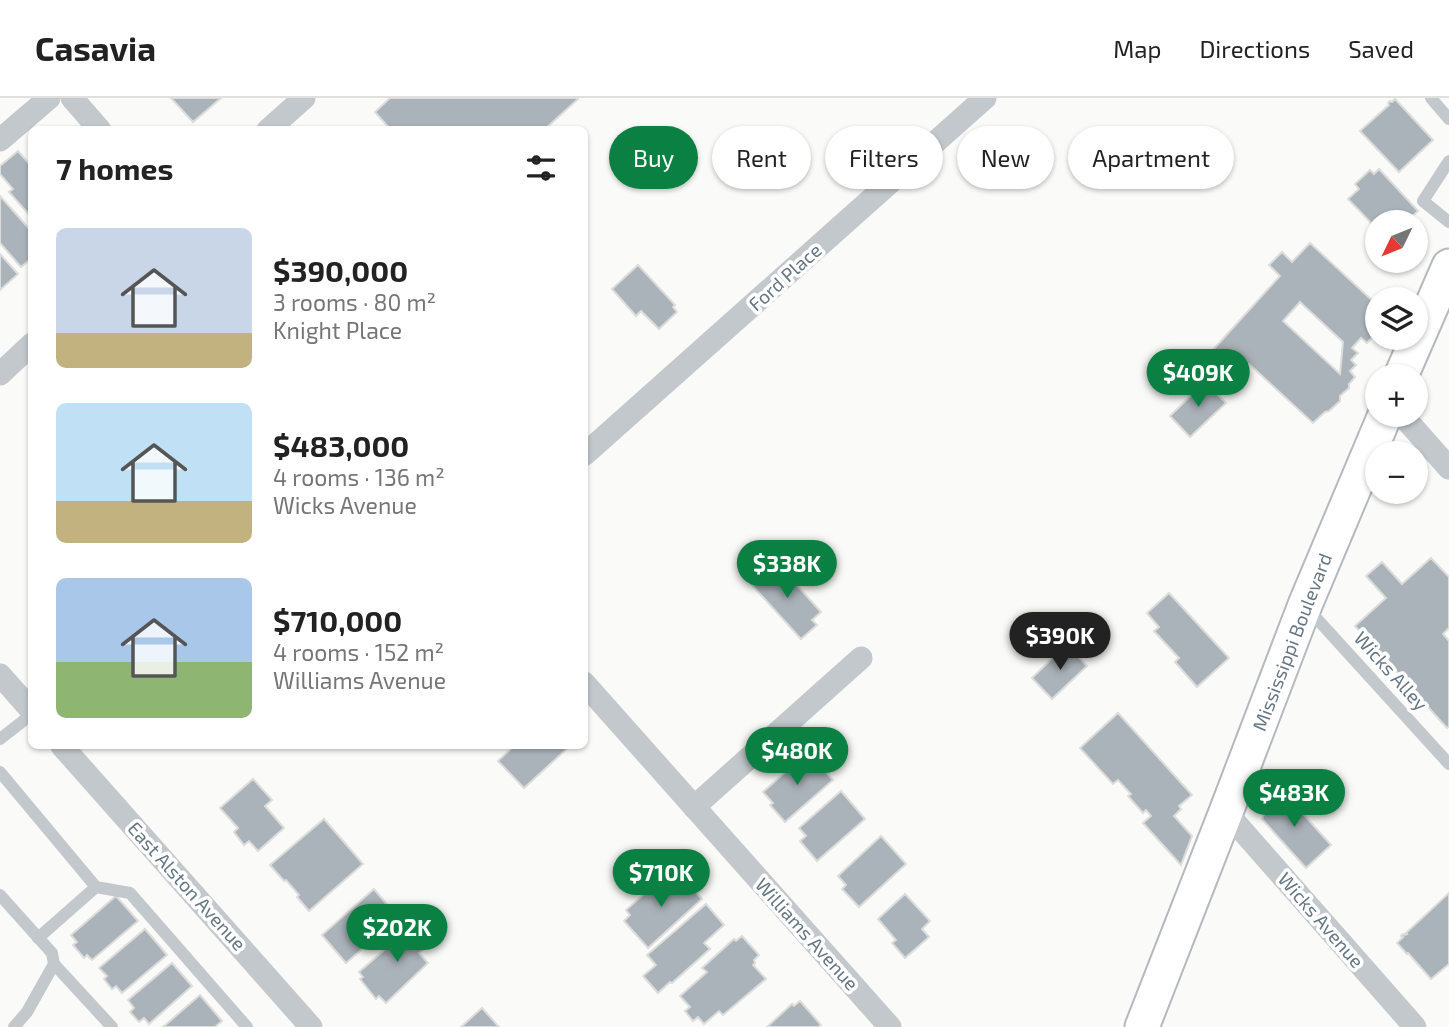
<!DOCTYPE html>
<html lang="en">
<head>
<meta charset="utf-8">
<style>
	:root { --surface:#fff; --page:#f2f2f2; --text:#222; --muted:#767676; --line:#e0e0e0; --accent:#0b8043 }
	body { margin:0; font-family:"Exo 2",sans-serif; background:var(--page); color:var(--text); height:100vh; display:flex; flex-direction:column; font-size:26px; white-space:nowrap }
	* { box-sizing:border-box; margin:0 }
	p { font-size:23px; color:var(--muted) }
	.icon { flex:none; width:38px; height:38px; fill:none; stroke:currentColor; stroke-width:2; stroke-linecap:round; stroke-linejoin:round }
	.map { position:relative; flex:1; overflow:hidden }
	.details { position:absolute; left:28px; top:28px; width:560px; height:623px; display:flex; flex-direction:column; background:var(--surface); border-radius:10px; box-shadow:0 2px 5px #0004 }
	.details>* { flex:none }
	.banner { position:absolute; left:609px; top:28px; width:665px; height:63px; display:flex; gap:14px }
	.needle { width:46px; rotate:227deg }
	.controls { position:absolute; left:1365px; top:112px; display:grid; gap:14px }
	.controls a { display:grid; place-items:center; width:63px; height:63px; border-radius:50%; background:var(--surface); box-shadow:0 2px 5px #0004; font-size:35px }
	.price { position:absolute; translate:-50% -60px; padding:0 16px; border-radius:24px; background:var(--accent); color:#fff; font-size:23px; line-height:46px; filter:drop-shadow(0 2px 4px #0008) }
	.price::after { content:''; position:absolute; left:50%; top:42px; width:21px; height:16px; margin-left:-10px; background:inherit; clip-path:polygon(0 0,100% 0,50% 100%) }
	.price.on { background:#222; color:#fff }
	ul { padding:0; list-style:none }
	li { display:flex; align-items:center; gap:21px; height:175px; padding:0 28px }
	li span { display:grid; place-items:center; flex:none; width:196px; height:140px; border-radius:10px; color:#555 }
	li>.icon { margin-inline-start:auto }
	span .icon { width:84px; height:84px; fill:#fffc; stroke-width:1 }
	li b { font-size:30px }
	h2 { display:flex; justify-content:space-between; align-items:center; height:84px; padding:0 28px; font-size:30px }
	.pill { padding:0 24px; border-radius:32px; background:var(--surface); box-shadow:0 2px 5px #0004; font-size:24px; line-height:63px }
	.pill.on { background:var(--accent); color:#fff }
	header { display:flex; align-items:center; gap:42px; box-sizing:border-box; height:98px; padding:0 35px; background:var(--surface); border-bottom:2px solid var(--line) }
	header strong { font-size:33px }
	nav { display:flex; gap:38px; margin-inline-start:auto; font-size:24px }
	.map>svg:first-child { display:block }
	.building { fill:#aab3b9; stroke:#dcdcda; stroke-width:2; fill-rule:evenodd }
	.lines { fill:none; stroke-linecap:round; stroke-linejoin:round }
	.secondary-casing { stroke:#b3babf; stroke-width:37 }
	.lane { stroke:#c3c8cc; stroke-width:12 }
	.street { stroke:#c3c8cc; stroke-width:23 }
	.secondary { stroke:#fff; stroke-width:33 }
	.labels { text-anchor:middle; stroke-width:7; stroke-linejoin:round; paint-order:stroke }
	.street-label { font-size:19px; fill:#657683; stroke:#fff }
</style>
</head>
<body>
<header>
<strong>Casavia</strong>
<nav><a>Map</a><a>Directions</a><a>Saved</a></nav>
</header>
<div class="map">
<svg width="1449" height="929" viewBox="0 0 1449 929">
	<rect width="100%" height="100%" fill="#fafaf8"/>
	<g class="building">
		<path d="M171 0H221L193 24Z"/>
		<path d="M390 0H577L578 1 544 32H391L375 14Z"/>
		<path d="M1395 1 1433 42 1399 74 1360 33 1389 7 1388 5 1390 3 1392 4Z"/>
		<path d="M18 53 32 69V120L9 94 13 91 0 76V68Z"/>
		<path d="M1379 71 1418 113 1406 124H1377V131L1348 101 1359 91 1355 86 1370 72 1374 76Z"/>
		<path d="M0 98 32 134V160L21 169 0 145Z"/>
		<path d="M1310 145 1377 207V223L1375 226 1377 229V234L1367 245 1361 240 1352 250 1358 255 1351 262 1356 267 1350 273 1355 279 1349 286V290L1340 298V303L1329 313 1325 314 1313 325 1249 266 1245 270 1241 266 1233 275 1211 254 1280 178 1269 167 1282 154 1292 164ZM1300 204 1343 244 1340 276 1283 223Z"/>
		<path d="M0 156 18 176 0 192Z"/>
		<path d="M638 167 675 207 673 209 677 214 659 231 641 213 636 218 612 191Z"/>
		<path d="M1205 284 1226 305 1190 339 1170 318Z"/>
		<path d="M1431 460 1449 479V530L1443 536 1449 543V628L1447 630 1355 528 1386 500 1366 478 1382 464 1402 486Z"/>
		<path d="M776 464 821 514 812 522 817 527 801 541 751 486Z"/>
		<path d="M1169 495 1229 560 1197 589 1175 564 1179 560 1154 533 1159 529 1147 515Z"/>
		<path d="M1067 546 1087 568 1052 601 1032 580Z"/>
		<path d="M1118 615 1192 697 1179 708 1181 711 1174 718 1192 738 1181 767 1143 725 1151 718 1146 712 1143 715 1128 698 1131 696 1118 682 1113 686 1080 650Z"/>
		<path d="M514 648H570L524 690 498 663Z"/>
		<path d="M808 654 833 682 785 724 770 707 773 705 763 694Z"/>
		<path d="M253 681 272 702 265 708 284 730 258 753 249 743 244 747 234 734 238 730 220 710Z"/>
		<path d="M1277 687 1331 747 1306 770 1262 721Z"/>
		<path d="M841 693 865 721 817 763 800 743 806 738 799 730Z"/>
		<path d="M324 721 363 766 309 813 297 799 299 797 286 782 284 783 270 767Z"/>
		<path d="M881 738 906 766 859 809 842 791 846 787 838 778Z"/>
		<path d="M666 777 673 785 681 778 702 801 648 850 624 823 630 817 626 812Z"/>
		<path d="M374 791 398 820 346 865 322 837Z"/>
		<path d="M1449 795V866L1431 881 1408 855 1407 856 1397 845 1403 839 1401 838 1403 836 1405 837 1407 836 1406 835Z"/>
		<path d="M905 796 930 823 922 831 929 839 905 860 892 845 896 842 878 821Z"/>
		<path d="M116 798 138 823 92 862 87 857 84 860 73 847 77 844 71 837Z"/>
		<path d="M706 806 724 827 704 845 710 851 672 885 670 884 658 895 643 878 656 867 647 857Z"/>
		<path d="M418 823 432 839 425 845 427 848 419 855 428 865 386 905 379 898 376 901 360 881 363 879 359 874Z"/>
		<path d="M145 831 167 857 122 895 116 888 112 891 104 881 107 878 99 870Z"/>
		<path d="M742 838 759 857 754 862 755 865 753 867 766 881 723 917 719 913 704 926 698 919 693 923 685 913 690 909 680 898 707 874 702 870 734 841 736 843Z"/>
		<path d="M172 865 192 888 149 926 144 920 139 924 130 914 134 910 128 902Z"/>
		<path d="M200 897 222 923 215 929H163Z"/>
		<path d="M800 903 821 927 818 929H767L792 906 794 908Z"/>
		<path d="M482 910 499 929H461Z"/>
	</g>
	<g class="lines">
		<g class="secondary-casing">
			<g id="secondary">
				<path d="M1401 278 1449 168"/>
				<path d="M1142 929 1226 714 1305 507 1385 317"/>
			</g>
		</g>
		<g class="lane">
			<path d="M1431 0 1449 21"/>
			<path d="M1449 63 1423 103 1449 124"/>
			<path d="M1308 511 1449 666"/>
			<path d="M0 641 32 616"/>
			<path d="M0 674 96 789 38 840"/>
			<path d="M96 789 130 795 247 929"/>
			<path d="M0 797 52 855 54 866 27 914 14 929"/>
			<path d="M54 866 112 929"/>
		</g>
		<g class="street">
			<path d="M72 0 100 32"/>
			<path d="M268 32 304 0"/>
			<path d="M0 42 49 0"/>
			<path d="M0 276 32 246"/>
			<path d="M1402 317 1449 370"/>
			<path d="M584 357 985 0"/>
			<path d="M0 577 32 613"/>
			<path d="M584 585 890 929"/>
			<path d="M62 648 311 929"/>
			<path d="M694 709 861 560"/>
			<path d="M1226 714 1415 929"/>
		</g>
		<use href="#secondary" class="secondary"/>
	</g>
	<g class="labels">
		<g class="street-label">
			<text transform="translate(785 179) rotate(-42)" y="7">Ford Place</text>
			<text transform="translate(1292 544) rotate(-69)" y="7">Mississippi Boulevard</text>
			<text transform="translate(1391 573) rotate(48)" y="7">Wicks Alley</text>
			<text transform="translate(187 788) rotate(48)" y="7">East Alston Avenue</text>
			<text transform="translate(1321 822) rotate(49)" y="7">Wicks Avenue</text>
			<text transform="translate(807 836) rotate(48)" y="7">Williams Avenue</text>
		</g>
	</g>
</svg>
<div class="controls">
<a><svg class="needle" viewBox="-14 -14 28 28"><path d="M0-13l5 13h-10z" fill="#e53935"/><path d="M0 13l5-13h-10z" fill="#767676"/></svg></a>
<a><svg class="icon" aria-label="layers" viewBox="0 0 24 24"><path d="M12 4l9 5-9 5-9-5zM3 14l9 5 9-5"/></svg></a>
<a>+</a>
<a>−</a>
</div>
<b class="price" style="left:1198px;top:311px">$409K</b>
<b class="price" style="left:787px;top:502px">$338K</b>
<b class="price on" style="left:1060px;top:574px">$390K</b>
<b class="price" style="left:797px;top:689px">$480K</b>
<b class="price" style="left:1294px;top:731px">$483K</b>
<b class="price" style="left:661px;top:811px">$710K</b>
<b class="price" style="left:397px;top:866px">$202K</b>
<div class="banner">
<a class="pill on">Buy</a>
<a class="pill">Rent</a>
<a class="pill">Filters</a>
<a class="pill">New</a>
<a class="pill">Apartment</a>
</div>
<section class="details">
<h2>7 homes<svg class="icon" aria-label="filters" viewBox="0 0 24 24"><path d="M4 7h16M4 17h16"/><circle cx="9" cy="7" r="2"/><circle cx="15" cy="17" r="2"/></svg></h2>
<ul>
<li><span style="background:linear-gradient(#c9d6e8 75%,#c2b280 0)"><svg class="icon" aria-label="home" viewBox="0 0 24 24"><path d="M3 11l9-7 9 7M6 9v11h12V9"/></svg></span><div><b>$390,000</b><p>3 rooms · 80 m²</p><p>Knight Place</p></div></li>
<li><span style="background:linear-gradient(#bfe0f5 70%,#c2b280 0)"><svg class="icon" aria-label="home" viewBox="0 0 24 24"><path d="M3 11l9-7 9 7M6 9v11h12V9"/></svg></span><div><b>$483,000</b><p>4 rooms · 136 m²</p><p>Wicks Avenue</p></div></li>
<li><span style="background:linear-gradient(#a9c7e8 60%,#8fb573 0)"><svg class="icon" aria-label="home" viewBox="0 0 24 24"><path d="M3 11l9-7 9 7M6 9v11h12V9"/></svg></span><div><b>$710,000</b><p>4 rooms · 152 m²</p><p>Williams Avenue</p></div></li>
</ul>
</section>
</div>
</body>
</html>
